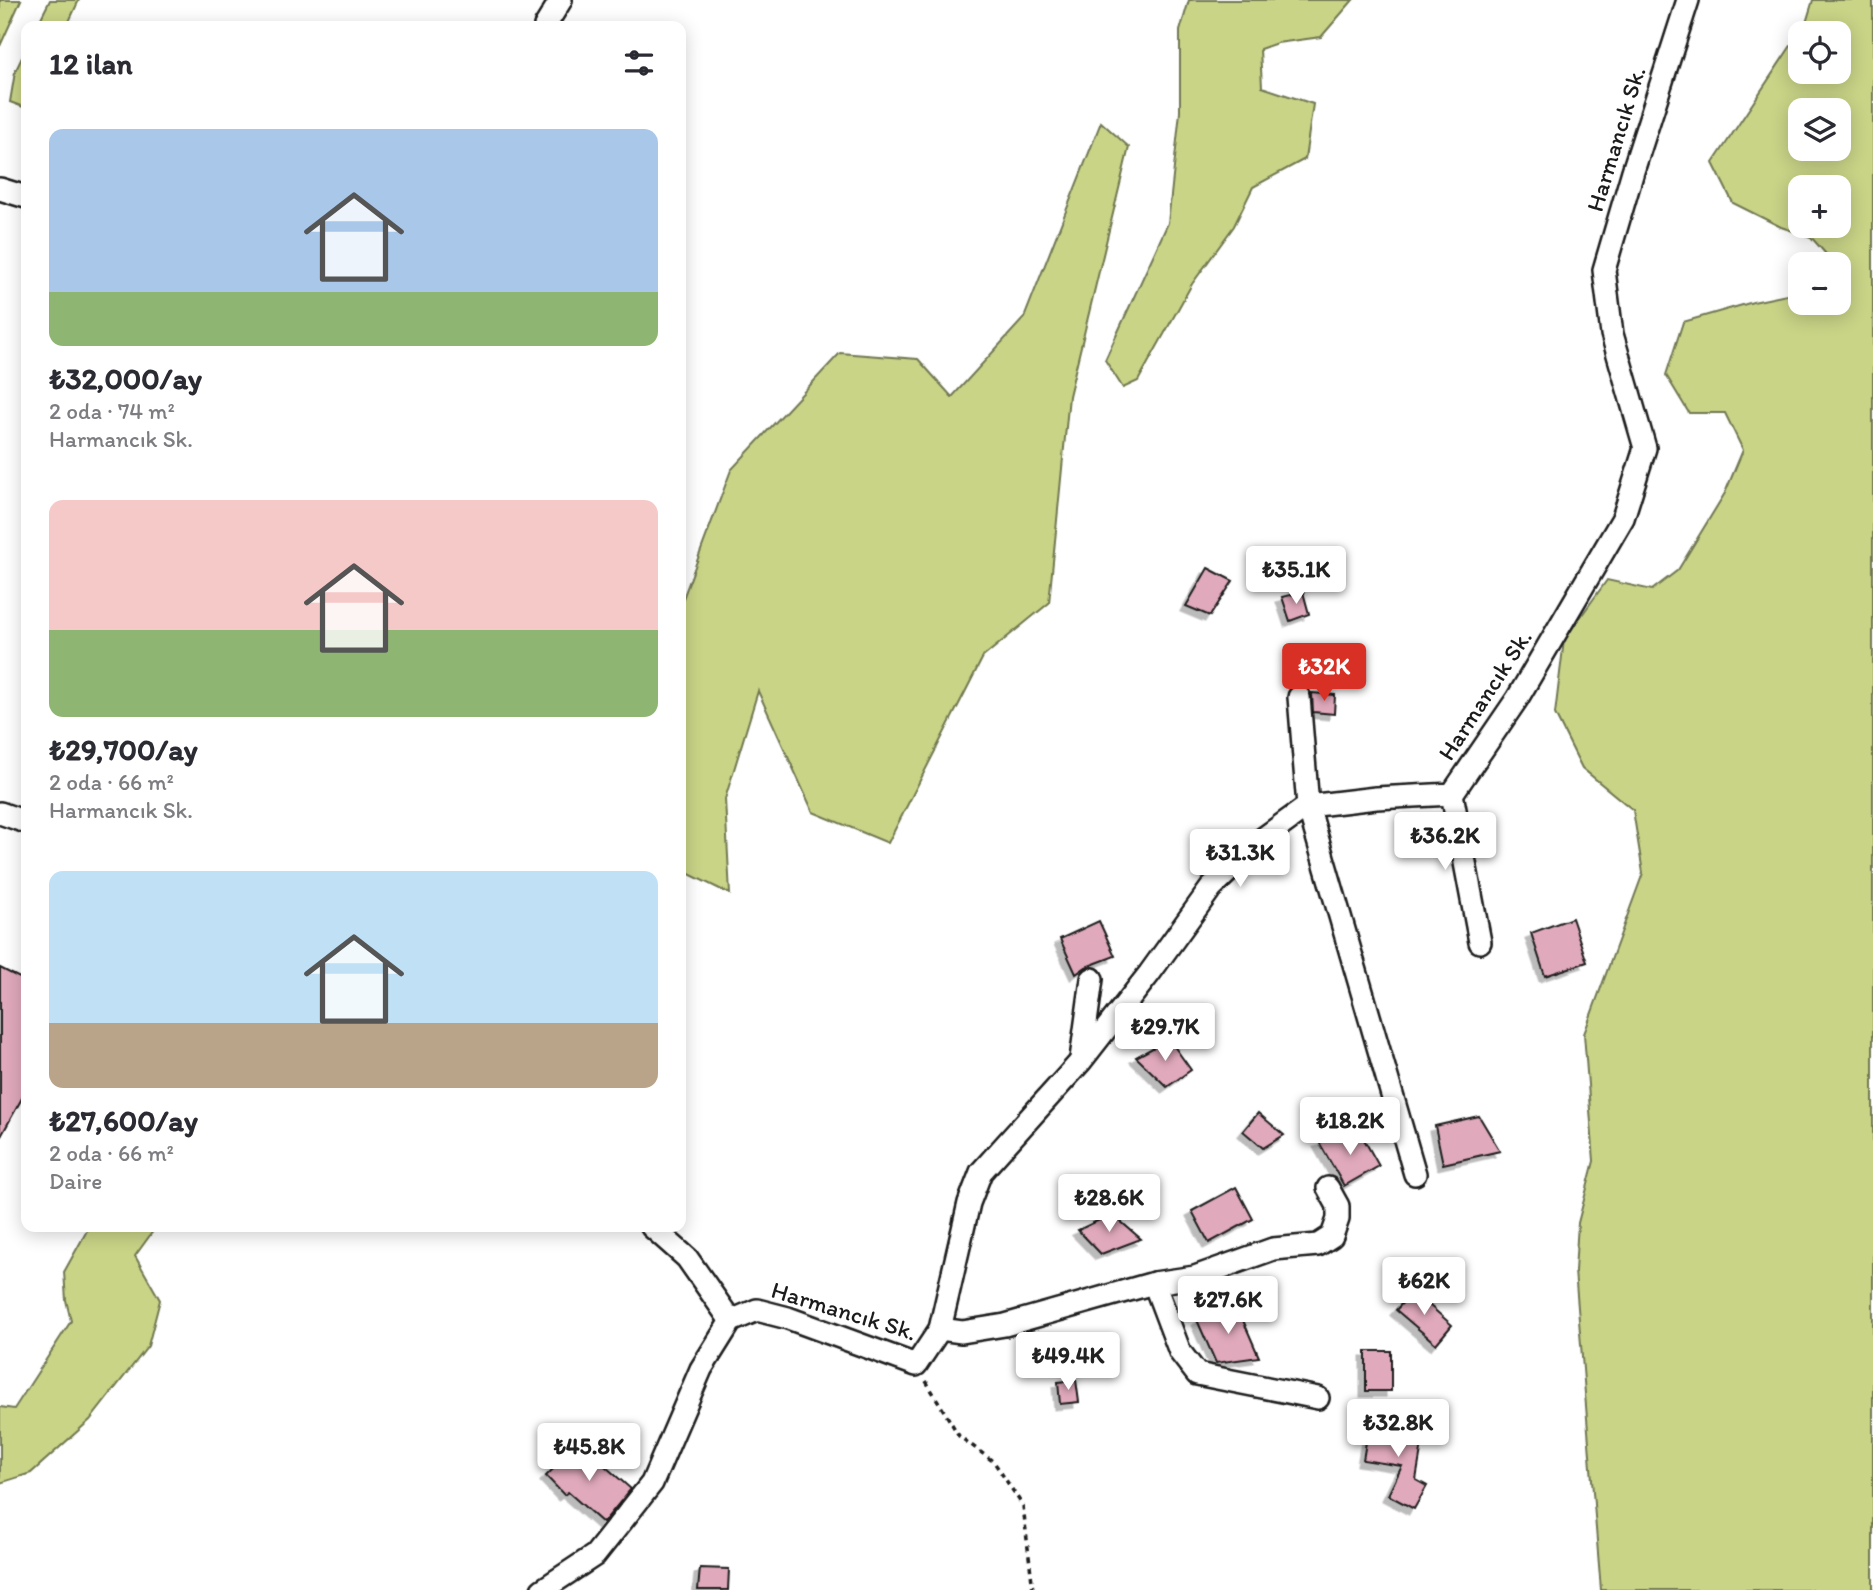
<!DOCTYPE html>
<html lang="tr">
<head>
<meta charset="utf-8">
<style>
	:root { --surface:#fff; --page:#f2f2f3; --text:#2b2b33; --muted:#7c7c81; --accent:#d93025 }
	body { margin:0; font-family:Itim,sans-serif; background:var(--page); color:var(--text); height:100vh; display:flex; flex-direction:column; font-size:26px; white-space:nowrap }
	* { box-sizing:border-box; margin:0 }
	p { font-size:23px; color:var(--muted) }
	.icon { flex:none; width:38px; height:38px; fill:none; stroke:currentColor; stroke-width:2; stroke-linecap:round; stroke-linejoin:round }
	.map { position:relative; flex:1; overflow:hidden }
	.panel { position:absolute; left:21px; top:21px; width:665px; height:1211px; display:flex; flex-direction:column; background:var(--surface); border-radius:14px; box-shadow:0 4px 18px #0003 }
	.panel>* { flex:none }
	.controls { position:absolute; left:1788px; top:21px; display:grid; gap:14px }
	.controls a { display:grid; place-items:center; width:63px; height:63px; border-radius:14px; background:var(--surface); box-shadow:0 4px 18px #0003; font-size:35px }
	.price { position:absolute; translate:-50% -60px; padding:0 16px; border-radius:7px; background:#fff; color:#222; font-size:23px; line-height:46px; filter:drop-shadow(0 2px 4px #0008) }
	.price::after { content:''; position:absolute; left:50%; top:42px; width:21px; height:16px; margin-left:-10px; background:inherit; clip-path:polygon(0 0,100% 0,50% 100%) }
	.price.current { background:var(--accent); color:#fff }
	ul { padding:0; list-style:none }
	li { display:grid; align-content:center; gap:14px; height:371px; padding:0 28px }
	li span { display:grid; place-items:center; height:217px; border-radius:14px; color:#555 }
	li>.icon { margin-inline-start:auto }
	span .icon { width:126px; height:126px; fill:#fffc; stroke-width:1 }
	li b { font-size:30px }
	h2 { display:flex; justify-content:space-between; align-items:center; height:84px; padding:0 28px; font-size:30px }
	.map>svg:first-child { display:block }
	.green { fill:#c9d487; stroke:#727852; stroke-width:2; fill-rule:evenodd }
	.building { fill:#e0a9bc; stroke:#1c1c1c; stroke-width:2; filter:url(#shadow) }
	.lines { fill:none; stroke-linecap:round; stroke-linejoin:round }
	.minor-casing { stroke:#1c1c1c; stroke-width:26 }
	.path { stroke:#1c1c1c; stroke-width:3.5; stroke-dasharray:5 5; stroke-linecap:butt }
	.minor { stroke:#fff; stroke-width:21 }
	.labels { text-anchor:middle; stroke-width:6; stroke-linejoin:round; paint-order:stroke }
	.street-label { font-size:24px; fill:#1c1c1c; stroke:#fff }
</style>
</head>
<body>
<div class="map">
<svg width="1873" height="1590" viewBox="0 0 1873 1590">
	<defs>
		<filter id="shadow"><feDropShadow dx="-5.5" dy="5.5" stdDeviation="0" flood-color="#0004"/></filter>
	</defs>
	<rect width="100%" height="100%" fill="#fff"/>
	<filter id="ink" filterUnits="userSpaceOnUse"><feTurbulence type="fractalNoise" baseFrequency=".0143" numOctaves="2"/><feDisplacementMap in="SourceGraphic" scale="14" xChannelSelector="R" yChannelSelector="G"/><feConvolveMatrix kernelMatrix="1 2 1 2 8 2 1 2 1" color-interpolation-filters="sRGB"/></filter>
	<g filter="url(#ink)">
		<g class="green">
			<path d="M0 0H21L0 46Z"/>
			<path d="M50 0H79L67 26H37Z"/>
			<path d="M1189 0H1353L1321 37 1277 43 1260 49 1262 87 1313 104 1305 159 1253 187 1234 226 1192 284 1138 381 1123 388 1105 360 1168 223 1180 112V31Z"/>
			<path d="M1813 0H1873V1590H1601L1575 1271 1578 1223 1594 1161 1584 1034 1643 873 1633 810 1582 768 1555 714 1564 640 1607 580 1652 590 1678 570 1725 493 1743 450 1725 413H1689L1666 375 1683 322 1753 302 1801 292V303H1839V264H1827L1826 254 1811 237 1781 227 1733 203 1713 163 1806 23ZM1839 33V72H1801V33ZM1839 110V149H1801V110ZM1801 187H1839V226H1801Z"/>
			<path d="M26 49V108L10 102 15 72Z"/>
			<path d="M1101 122 1129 147 1069 396 1049 603 983 657 888 843 813 812 758 691 725 799 730 894 683 871 681 868V604L731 470 840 353 918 359 952 397 1024 318Z"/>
			<path d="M89 1227H156L135 1256 160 1300 148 1346 90 1420 31 1473 0 1483V1407L14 1409 71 1321 66 1300 64 1272Z"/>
		</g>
		<g class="building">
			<path d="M1208 568 1233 581 1210 616 1186 606Z"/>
			<path d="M1303 592 1309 614 1290 621 1282 597Z"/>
			<path d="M1312 693 1335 695 1334 714 1313 712Z"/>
			<path d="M1572 918 1587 962 1545 976 1531 933Z"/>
			<path d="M1099 921 1115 956 1086 967 1076 974 1060 939Z"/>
			<path d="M0 968 26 981V1091L0 1138Z"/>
			<path d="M1169 1039 1191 1070 1167 1087 1136 1057Z"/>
			<path d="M1258 1113 1284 1135 1263 1148 1243 1131Z"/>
			<path d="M1479 1116 1500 1151 1443 1164 1435 1126Z"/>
			<path d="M1361 1134 1379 1166 1344 1186 1319 1142Z"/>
			<path d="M1236 1187 1253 1219 1209 1243 1192 1211Z"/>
			<path d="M1112 1214 1141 1239 1101 1254 1078 1230Z"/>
			<path d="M1413 1291 1452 1325 1436 1344 1396 1310Z"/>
			<path d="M1236 1304 1259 1357 1216 1363 1197 1320Z"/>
			<rect x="1366" y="1351" width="25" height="40"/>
			<path d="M1076 1380 1079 1402 1060 1404 1058 1382Z"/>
			<path d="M1369 1424 1424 1432 1416 1480 1427 1486 1414 1509 1388 1495 1402 1466 1363 1460Z"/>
			<path d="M579 1443 631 1489 603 1523 568 1492 564 1495 546 1476Z"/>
			<path d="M700 1568 729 1569 728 1590H698Z"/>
		</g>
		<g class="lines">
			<g class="minor-casing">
				<g id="minor">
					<path d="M545 26 561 0"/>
					<path d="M0 189 26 197"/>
					<path d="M1299 697 1308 806 1415 1174"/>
					<path d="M1452 794 1480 942"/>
					<path d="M0 813 26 822"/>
					<path d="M1081 1059 1092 979"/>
					<path d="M652 1227 687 1258 731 1321"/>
					<path d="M1154 1283 1180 1352 1197 1374 1318 1398"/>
					<path d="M940 1329 962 1332 1005 1325 1154 1283 1195 1277 1273 1249 1318 1245 1332 1236 1338 1219V1206L1328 1188"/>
					<path d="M542 1590 595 1555 652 1483 701 1369 731 1321 757 1310 788 1318 916 1365 940 1329 969 1203 981 1172 1081 1061 1149 974 1211 888 1261 840 1308 806 1376 798 1452 794 1517 699 1623 518 1645 448 1612 334 1604 270 1633 171 1688 0"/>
				</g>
			</g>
			<path class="path" d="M926 1381 959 1436 994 1462 1023 1506 1033 1590"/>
			<use href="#minor" class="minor"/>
		</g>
	</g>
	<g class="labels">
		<g class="street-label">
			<text transform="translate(1616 139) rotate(-73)" y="8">Harmancık Sk.</text>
			<text transform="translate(1485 695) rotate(-57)" y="8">Harmancık Sk.</text>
			<text transform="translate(844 1311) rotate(17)" y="8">Harmancık Sk.</text>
		</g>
	</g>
</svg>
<div class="controls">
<a><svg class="icon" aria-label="locate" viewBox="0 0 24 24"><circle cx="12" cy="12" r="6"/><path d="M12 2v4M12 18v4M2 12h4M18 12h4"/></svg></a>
<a><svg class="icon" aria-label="layers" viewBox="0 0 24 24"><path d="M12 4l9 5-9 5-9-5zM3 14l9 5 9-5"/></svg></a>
<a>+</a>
<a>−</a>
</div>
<b class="price" style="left:1296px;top:606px">₺35.1K</b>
<b class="price current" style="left:1324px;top:703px">₺32K</b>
<b class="price" style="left:1445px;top:872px">₺36.2K</b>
<b class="price" style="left:1240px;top:889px">₺31.3K</b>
<b class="price" style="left:1165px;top:1063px">₺29.7K</b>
<b class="price" style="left:1350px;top:1157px">₺18.2K</b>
<b class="price" style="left:1109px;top:1234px">₺28.6K</b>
<b class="price" style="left:1424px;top:1317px">₺62K</b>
<b class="price" style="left:1228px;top:1336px">₺27.6K</b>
<b class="price" style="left:1068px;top:1392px">₺49.4K</b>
<b class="price" style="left:1398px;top:1459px">₺32.8K</b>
<b class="price" style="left:589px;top:1483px">₺45.8K</b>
<section class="panel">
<h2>12 ilan<svg class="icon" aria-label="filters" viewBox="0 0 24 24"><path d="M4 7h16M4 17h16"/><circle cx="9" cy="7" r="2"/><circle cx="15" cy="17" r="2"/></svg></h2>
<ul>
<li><span style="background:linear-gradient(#a9c7e8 75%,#8fb573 0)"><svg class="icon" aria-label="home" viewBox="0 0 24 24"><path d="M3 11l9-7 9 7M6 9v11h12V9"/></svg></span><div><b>₺32,000/ay</b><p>2 oda · 74 m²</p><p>Harmancık Sk.</p></div></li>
<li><span style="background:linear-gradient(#f6c9c9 60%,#8fb573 0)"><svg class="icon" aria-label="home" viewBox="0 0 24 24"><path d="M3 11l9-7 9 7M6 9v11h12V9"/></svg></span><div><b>₺29,700/ay</b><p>2 oda · 66 m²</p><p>Harmancık Sk.</p></div></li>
<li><span style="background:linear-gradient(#bfe0f5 70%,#b9a48a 0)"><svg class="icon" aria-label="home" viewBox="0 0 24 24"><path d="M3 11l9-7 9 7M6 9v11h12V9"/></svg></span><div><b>₺27,600/ay</b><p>2 oda · 66 m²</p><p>Daire</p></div></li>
</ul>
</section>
</div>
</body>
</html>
